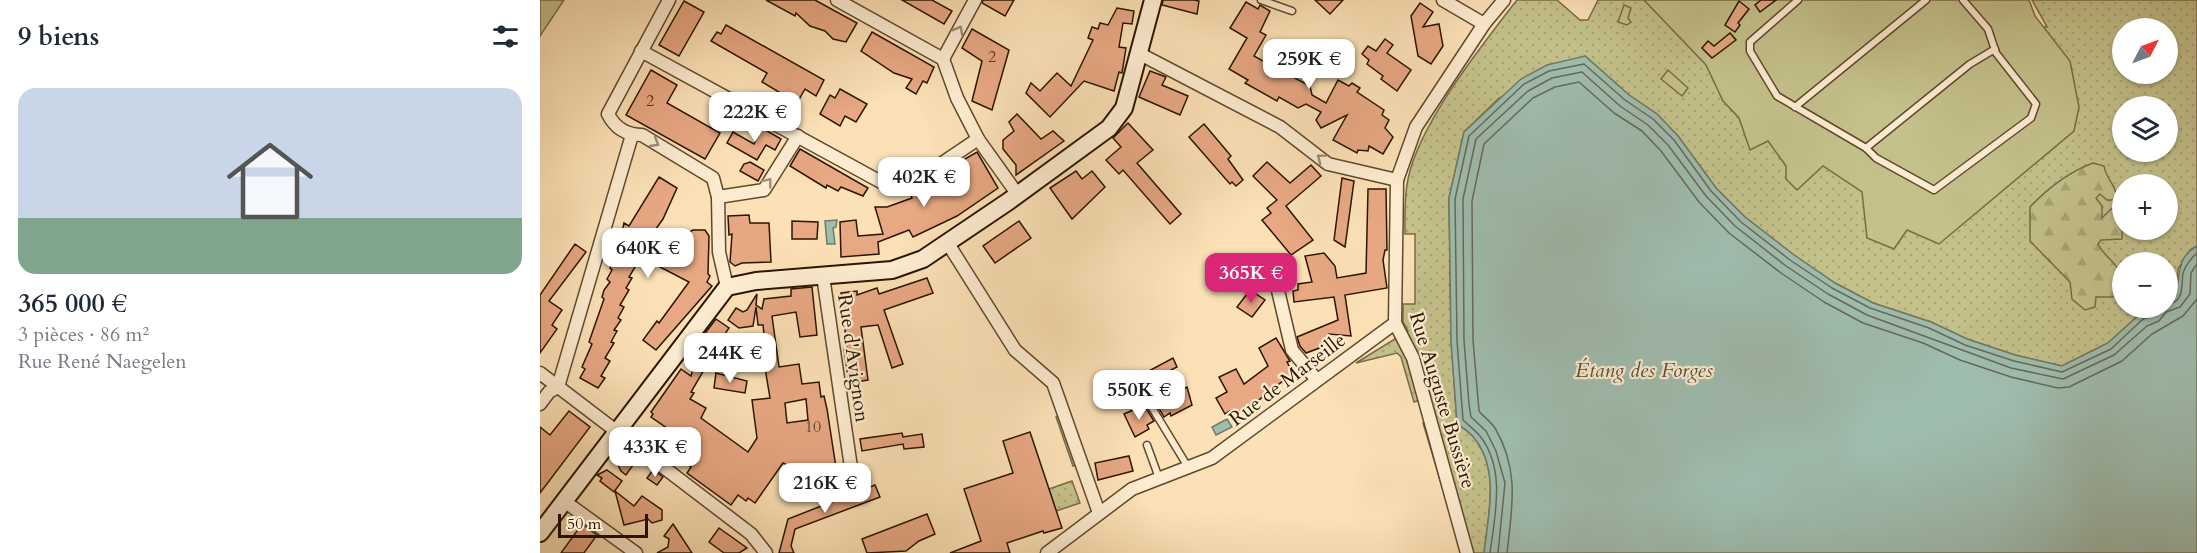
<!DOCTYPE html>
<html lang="fr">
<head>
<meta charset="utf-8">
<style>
	:root { --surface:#fff; --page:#f6f6f7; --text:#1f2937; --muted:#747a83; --line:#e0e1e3; --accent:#db2777 }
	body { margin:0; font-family:Cardo,serif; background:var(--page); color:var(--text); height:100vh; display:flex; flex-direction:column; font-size:22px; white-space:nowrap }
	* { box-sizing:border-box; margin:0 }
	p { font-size:20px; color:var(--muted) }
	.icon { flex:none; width:33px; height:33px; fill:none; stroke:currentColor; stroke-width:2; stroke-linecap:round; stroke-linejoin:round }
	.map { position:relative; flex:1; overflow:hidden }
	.drawer { display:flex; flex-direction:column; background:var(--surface); width:540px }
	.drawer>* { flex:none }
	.needle { width:39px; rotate:48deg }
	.fabs { position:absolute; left:1572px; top:18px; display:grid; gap:12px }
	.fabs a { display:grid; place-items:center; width:66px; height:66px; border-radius:50%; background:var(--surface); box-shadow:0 2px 4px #0004; font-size:30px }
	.scale { position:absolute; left:18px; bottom:15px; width:90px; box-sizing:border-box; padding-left:6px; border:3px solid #2c1500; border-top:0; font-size:16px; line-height:21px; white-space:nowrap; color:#2c1500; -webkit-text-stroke:4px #fdecd0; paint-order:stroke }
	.price { position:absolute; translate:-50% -51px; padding:0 14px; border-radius:12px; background:#fff; color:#222; font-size:20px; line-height:39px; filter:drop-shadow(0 2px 3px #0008) }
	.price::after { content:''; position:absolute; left:50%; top:36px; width:18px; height:14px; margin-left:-9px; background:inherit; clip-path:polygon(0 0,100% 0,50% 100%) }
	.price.on { background:var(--accent); color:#fff }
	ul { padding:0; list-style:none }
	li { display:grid; align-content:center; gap:12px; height:318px; padding:0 18px }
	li+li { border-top:2px solid var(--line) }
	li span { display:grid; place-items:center; height:186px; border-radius:18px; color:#555 }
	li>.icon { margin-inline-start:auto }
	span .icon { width:108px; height:108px; fill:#fffc; stroke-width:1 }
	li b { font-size:26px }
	h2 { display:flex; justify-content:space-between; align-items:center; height:72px; padding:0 18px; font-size:26px }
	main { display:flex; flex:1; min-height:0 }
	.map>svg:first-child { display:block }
	.grass { fill:url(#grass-dots); stroke:#786b46; stroke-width:1.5; fill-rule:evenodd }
	.forest { fill:url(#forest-firs); stroke:#786b46; stroke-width:1.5 }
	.park { fill:#c4c18b; stroke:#786b46; stroke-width:1.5 }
	.water { fill:#9fbdaf; stroke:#717a69; stroke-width:1.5 }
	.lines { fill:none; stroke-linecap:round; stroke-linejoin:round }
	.shore { stroke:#666958; stroke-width:1.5 }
	.building { fill:#e7a883; stroke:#2c1500; stroke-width:1.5; fill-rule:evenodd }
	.lane-casing { stroke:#60482e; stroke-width:9 }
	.street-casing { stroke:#60482e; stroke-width:15 }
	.secondary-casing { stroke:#2c1500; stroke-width:20 }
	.lane { stroke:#fdecd0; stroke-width:6 }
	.street { stroke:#fdecd0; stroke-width:12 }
	.secondary { stroke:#fdecd0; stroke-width:16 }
	.oneway { stroke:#9f8b72 }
	.labels { text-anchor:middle; stroke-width:4.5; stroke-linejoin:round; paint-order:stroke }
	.number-label { font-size:16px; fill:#5b3a21 }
	.street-label { font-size:20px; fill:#2c1500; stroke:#fdecd0 }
	.water-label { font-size:21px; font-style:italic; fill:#54503d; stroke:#fdecd0 }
</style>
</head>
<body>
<main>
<section class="drawer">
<h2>9 biens<svg class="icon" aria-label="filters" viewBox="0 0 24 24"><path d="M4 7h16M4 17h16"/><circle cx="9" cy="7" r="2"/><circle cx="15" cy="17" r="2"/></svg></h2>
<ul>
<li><span style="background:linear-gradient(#c9d6e8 70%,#7fa58c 0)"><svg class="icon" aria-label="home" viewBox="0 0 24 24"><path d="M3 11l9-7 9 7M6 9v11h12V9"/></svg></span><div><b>365 000 €</b><p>3 pièces · 86 m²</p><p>Rue René Naegelen</p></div></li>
</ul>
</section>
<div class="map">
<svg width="1657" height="553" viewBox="0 0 1657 553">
	<defs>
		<pattern id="grass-dots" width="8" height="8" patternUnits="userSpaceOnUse" patternTransform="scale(1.5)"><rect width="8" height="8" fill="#c4c18b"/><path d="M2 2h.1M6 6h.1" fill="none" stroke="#a9a576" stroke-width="1.8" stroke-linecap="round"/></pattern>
		<pattern id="forest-firs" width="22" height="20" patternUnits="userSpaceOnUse" patternTransform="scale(1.5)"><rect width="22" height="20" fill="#c4c18b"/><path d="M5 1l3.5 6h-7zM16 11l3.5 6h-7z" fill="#a9a576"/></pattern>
	</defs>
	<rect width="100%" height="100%" fill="#fce1b6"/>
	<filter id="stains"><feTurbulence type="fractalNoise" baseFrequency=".00333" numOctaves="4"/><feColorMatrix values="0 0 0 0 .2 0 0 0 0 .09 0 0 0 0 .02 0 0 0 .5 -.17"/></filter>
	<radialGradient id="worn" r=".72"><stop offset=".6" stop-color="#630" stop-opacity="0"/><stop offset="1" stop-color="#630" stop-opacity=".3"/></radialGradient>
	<g class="grass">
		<path d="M977 0H1017L1040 20H1048L1058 0H1116L1507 27 1492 0H1657V246L1650 250 1638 269 1637 289 1628 301V262H1582V308H1621L1600 314 1568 343 1522 366 1475 355 1427 339 1391 322 1333 303 1295 283 1254 255 1205 217 1176 188 1138 136 1117 114 1089 95 1045 56 959 98 924 132 909 198 911 341 917 423C923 428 931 433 935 439 960 471 948 516 944 553H922L883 423 886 422 880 400 874 402 861 357 857 353 816 363 868 331 863 322V304H875V234H865C865 215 864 197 868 179 879 124 942 45 977 0ZM1582 28H1628V74H1582ZM1582 106H1628V152H1582ZM1582 184H1628V230H1582Z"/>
		<path d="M520 415 536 465 533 466 516 417Z"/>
		<path d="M532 481 540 503 516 511 509 489Z"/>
	</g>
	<path class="forest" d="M1553 163 1564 166C1566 178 1573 182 1576 193L1573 200H1567L1560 194 1556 198 1562 206V218L1571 209 1577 210 1582 218V239L1561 240 1558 244C1567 263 1596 271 1575 297H1556L1555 307 1545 310 1532 299 1530 282 1490 241V207C1508 188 1529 172 1553 163Z"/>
	<g class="park">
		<path d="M0 0H24L0 36Z"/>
		<path d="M1104 0H1489L1495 16 1530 61 1539 107 1534 131 1399 244 1367 230 1354 249 1327 238 1322 192 1283 166 1257 190 1246 179V166L1228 141 1210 150 1199 118 1183 101 1166 65Z"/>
		<path d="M1084 5 1091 8 1088 18 1091 22 1087 25 1078 22Z"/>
		<path d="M1128 70 1148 88 1142 96 1121 79Z"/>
	</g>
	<g class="water">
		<path d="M1045 56 1089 95 1117 114 1138 136 1176 188 1205 217 1254 255 1295 283 1333 303 1391 322 1427 339 1475 355 1522 366 1568 343 1600 314 1628 308C1628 298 1636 295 1637 287 1641 269 1638 257 1657 246V553H944C948 516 960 471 935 439 931 433 923 428 917 423L911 341 909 198 924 132 981 79 1007 65Z"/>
		<path d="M297 220 296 227 293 228 295 244H287L285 221Z"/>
		<path d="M687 419 692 427 676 435 672 427Z"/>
	</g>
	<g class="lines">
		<g class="shore">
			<path d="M1628 304C1645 302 1641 285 1643 273 1645 266 1652 257 1657 253"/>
			<path d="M950 553C955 515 966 469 940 436 935 430 928 425 923 420L917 341 915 199 929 136 984 84 1009 71 1044 64 1085 100 1113 119 1134 140 1171 191 1201 222 1250 260 1292 288 1330 308 1389 328 1425 345 1474 361 1522 372 1571 349 1603 319 1615 315 1618 308"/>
			<path d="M958 553 965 483 956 451 946 431 931 417 929 404 924 340 923 199 936 139 988 91 1012 78 1042 72 1080 106 1108 125 1128 145 1166 196 1195 226 1246 266 1288 294 1327 315 1471 368 1523 379 1574 355 1607 326 1619 321 1626 312 1640 307 1650 294 1651 273 1657 264"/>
			<path d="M967 553C972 507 980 471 955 428 951 422 944 417 939 411L933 340 932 201 944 144 993 98 1015 87 1039 82 1074 113 1102 131 1121 151 1159 202 1189 233 1241 273 1284 302 1323 323 1383 343 1420 360 1471 377 1518 388 1529 387 1582 361 1612 334 1643 316 1657 299"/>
		</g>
	</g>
	<g class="building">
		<path d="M226 0H275L317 23 306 42 293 39 285 31 270 26 256 13 255 16Z"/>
		<path d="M362 0H392L412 11 404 24Z"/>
		<path d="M443 0H474L465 16 442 3Z"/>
		<path d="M623 0H654L659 1 657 14 622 5Z"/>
		<path d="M775 0H803L790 14Z"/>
		<path d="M1221 0H1236L1220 12 1215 5Z"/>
		<path d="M144 1 164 12 139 56 119 45Z"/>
		<path d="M1199 1 1209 9 1198 23 1200 25 1195 32 1185 25Z"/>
		<path d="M706 2 718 9 720 5 730 11 720 32 726 35 714 56 739 70 741 66 753 72 751 76 770 86 772 95 786 103 798 80 809 86 812 83 820 88 817 92 844 110 842 115 849 120 845 128 853 137 843 154 829 146 828 151 818 150 817 153 793 140 807 115 781 128 776 120 781 112 766 104 758 108 739 97 737 101 705 83 708 80 689 69 707 38 690 28Z"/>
		<path d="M880 3 893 12 883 27 899 24 903 46 891 64 878 56 871 16Z"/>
		<path d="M577 8 594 11 592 24 583 23 579 47 586 48 582 73 579 72 574 91 544 81 510 117 486 93 491 83 500 91 517 73 531 86 553 40 548 38 552 27 558 29 560 23 568 25Z"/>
		<path d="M186 25 284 80 276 96 265 89 257 103 222 82 227 73 171 41 177 32 181 34Z"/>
		<path d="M432 29 469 50 452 110 432 101 442 61 422 48Z"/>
		<path d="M332 32 394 67 387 83 383 81 376 94 366 88 372 79 354 73 321 51Z"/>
		<path d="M1190 33 1196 40 1172 58 1162 48 1168 41 1174 46Z"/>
		<path d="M845 39 853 45 847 53 871 70 857 91 841 79 843 76 827 64 829 60 822 54 828 46 836 51Z"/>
		<path d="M111 70 137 85 127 103 180 133 165 159 86 115Z"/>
		<path d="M610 71 626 77 622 85 648 96 640 115 599 97Z"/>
		<path d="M300 89 327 104 316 122 305 116 300 126 280 114 290 95 295 98Z"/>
		<path d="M477 114 501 139 513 131 524 141 476 175V165L463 149V140L474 131 469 122Z"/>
		<path d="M588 123 613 150 597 163 641 214 630 224 583 170 579 174 566 160 581 147 573 138Z"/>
		<path d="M664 124 691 156 688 159 703 180 696 186 692 182 690 184 649 137Z"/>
		<path d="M222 128 241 139 235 150 226 145 217 160 187 143 193 132 214 144Z"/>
		<path d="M260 149 328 188 323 196 301 187 298 191 287 185 286 188 250 166Z"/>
		<path d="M437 152 458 188 417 216 373 237 369 230 338 242 339 254 301 257 300 222 316 220 318 236 343 234 335 207H347L372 198 369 190 388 182 393 192 412 179 406 170Z"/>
		<path d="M210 162 224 170 218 181 200 171 204 164Z"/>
		<path d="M727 162 750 183 771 165 781 176 746 206 773 240 751 255 722 220 731 213 727 208 737 200 713 176Z"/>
		<path d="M536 171 542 179 552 171 565 187 532 219 510 188Z"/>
		<path d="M119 177 137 188 123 219 110 237 147 259 146 234 153 230H165L169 236 168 274 170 276 167 282 172 286 116 350 103 340 117 321 119 323 149 282 101 257 89 277 92 278 86 288 89 290 80 305 84 307 78 318 81 320 74 330 77 331 71 342 74 343 65 358 70 361 61 376 65 378 58 388 40 378 45 369 42 367 52 344 49 342 64 299 62 297 64 290 70 282 67 279 72 270 70 268 76 257 80 259 90 243 81 237 84 223 89 226Z"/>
		<path d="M802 178 814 181 805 247 794 240Z"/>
		<path d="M828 189H846L847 250H845L843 260 847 288 805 295 811 336 789 334 793 343 766 353 760 346 757 337 798 320 794 297 754 302 753 291 758 290V284L772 282 765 256 784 253 795 266 797 278 826 273Z"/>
		<path d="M209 215 210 223H229L231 262 202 263 195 266 190 262 192 234 189 235 188 216Z"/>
		<path d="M252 221 278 222 277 239H252Z"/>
		<path d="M479 221 491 238 455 263 443 246Z"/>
		<path d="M35 244 46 252 9 301 22 310 12 325 17 329 0 353V295Z"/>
		<path d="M387 278 393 293 344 310 363 364 352 368 338 325 321 327 328 380 309 383 304 349H307L301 293 317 291V295L337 288 339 294Z"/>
		<path d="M272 287 277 335 260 337 256 312 232 316 239 367 259 364 262 384 279 382 281 397 284 396 287 409 299 487 274 490 272 478 243 463 215 503 208 498 206 501 198 495 191 505 147 473 151 467 123 447 134 433 111 417 113 414 111 412 141 369 151 376 153 369 164 370 151 392 154 393 150 399 166 408 161 418 208 452 217 438 212 400 230 398 221 344 225 343 223 325H218L216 307 213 326 199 328 188 320 196 308 203 312 207 310 217 294 216 305 222 309 224 299 251 296V289ZM266 399 268 420 247 423 245 403Z"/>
		<path d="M710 290 725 300 712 317 697 307Z"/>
		<path d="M176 319 189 328 168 359 153 349Z"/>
		<path d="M736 338 750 361 747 362 753 373 715 403 692 415 690 411 685 414 676 398 687 392 679 377 696 369 704 384 728 366 719 348Z"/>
		<path d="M633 358 637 367 597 388 592 380Z"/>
		<path d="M176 373 207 381 205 393 174 388Z"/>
		<path d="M647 387 652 405 631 416 630 413 624 417 616 403Z"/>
		<path d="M600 407 601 410 606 408 614 421 607 425 609 429 595 437 584 414Z"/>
		<path d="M29 411 50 427 0 493V427L10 435Z"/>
		<path d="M490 432 522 528 504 533 503 531 467 543 470 553H410L441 541 424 489 473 473 463 441Z"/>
		<path d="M362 433 363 437 382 434 384 447 364 449 363 444 322 451 320 439Z"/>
		<path d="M75 451 93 465 86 475 81 471 73 454Z"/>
		<path d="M589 456 593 471 558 480 555 463Z"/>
		<path d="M67 470 82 481 74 492 60 481 62 478 57 475Z"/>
		<path d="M113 470 123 477 117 485 107 478Z"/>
		<path d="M335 485 340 497 255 529 251 546 254 553H239L248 519Z"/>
		<path d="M75 491 94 506 102 496 122 510V520L112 523 108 519 84 525Z"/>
		<path d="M387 514 395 534 379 541 366 551 327 553 322 539Z"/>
		<path d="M42 524 57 535 44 553H21Z"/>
		<path d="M133 524 152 553H117L128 547 129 539 124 536Z"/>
		<path d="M179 528 207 548 199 553H184L169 542Z"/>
	</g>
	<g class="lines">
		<g class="lane-casing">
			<g id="lane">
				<path d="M721 0 752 11"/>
				<path d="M1258 0 1210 42V51L1237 96 1326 148 1336 158 1394 190 1491 118 1496 104 1456 53 1448 29 1423 0"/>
				<path d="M1255 107 1386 0"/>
				<path d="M1326 148 1430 64 1455 49"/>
				<path d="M629 382 611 395V406L648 467"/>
				<path d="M607 445 619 478"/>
			</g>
		</g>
		<g class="street-casing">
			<g id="street">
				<path d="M129 0 68 114C75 128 86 135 102 135L173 178 178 197 179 252 187 287"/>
				<path d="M297 0 403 59"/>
				<path d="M903 0 944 24"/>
				<path d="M101 51 352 188 386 174 438 139"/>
				<path d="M600 54 740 127 788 164 857 180"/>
				<path d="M403 59 417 98 438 139 478 195"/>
				<path d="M403 59 435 0"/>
				<path d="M178 197 224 190 258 136"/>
				<path d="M407 242 475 350 513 383 559 513"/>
				<path d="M283 276 313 481"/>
				<path d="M736 282 752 350 776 379"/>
				<path d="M0 373 211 534 226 553"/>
				<path d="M0 404 9 392 18 387 92 135"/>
				<path d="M24 501 96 553"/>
				<path d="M507 553 592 489 672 458 855 323"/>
				<path d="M927 553 873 358 855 323 857 180 876 127 944 24 964 0"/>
			</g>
		</g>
		<g class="secondary-casing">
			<path id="secondary" d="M0 533 187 287 216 281 352 270 383 259 469 201 569 128 584 108 613 0"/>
		</g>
		<use href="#lane" class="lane"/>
		<use href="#street" class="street"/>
		<use href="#secondary" class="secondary"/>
	</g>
	<defs><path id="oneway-chevron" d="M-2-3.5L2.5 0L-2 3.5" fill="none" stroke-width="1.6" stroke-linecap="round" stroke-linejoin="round" transform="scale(1.5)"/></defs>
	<g class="oneway">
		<use href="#oneway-chevron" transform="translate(419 30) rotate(-62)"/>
		<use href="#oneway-chevron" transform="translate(115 143) rotate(31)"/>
		<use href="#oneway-chevron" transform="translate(781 158) rotate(-143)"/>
		<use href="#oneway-chevron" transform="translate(228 182) rotate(-52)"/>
	</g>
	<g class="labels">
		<g class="number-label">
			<text x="452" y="62">2</text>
			<text x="110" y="106">2</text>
			<text x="273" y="432">10</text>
		</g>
		<g class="street-label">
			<text transform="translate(314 358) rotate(82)" y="7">Rue d'Avignon</text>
			<text transform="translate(747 379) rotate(-37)" y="7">Rue de Marseille</text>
			<text transform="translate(903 400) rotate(73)" y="7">Rue Auguste Bussière</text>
		</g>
		<g class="water-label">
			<text x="1104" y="377">Étang des Forges</text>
		</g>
	</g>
	<rect width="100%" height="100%" filter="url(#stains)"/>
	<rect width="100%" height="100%" fill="url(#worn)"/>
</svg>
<div class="fabs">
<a><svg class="needle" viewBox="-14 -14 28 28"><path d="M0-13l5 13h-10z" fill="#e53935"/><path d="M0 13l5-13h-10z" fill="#747a83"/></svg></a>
<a><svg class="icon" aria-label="layers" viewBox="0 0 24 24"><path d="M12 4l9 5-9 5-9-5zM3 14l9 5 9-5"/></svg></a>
<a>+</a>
<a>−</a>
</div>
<div class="scale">50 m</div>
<b class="price" style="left:769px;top:90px">259K €</b>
<b class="price" style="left:215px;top:143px">222K €</b>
<b class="price" style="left:384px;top:208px">402K €</b>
<b class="price" style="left:108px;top:279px">640K €</b>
<b class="price on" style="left:711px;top:304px">365K €</b>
<b class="price" style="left:190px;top:384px">244K €</b>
<b class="price" style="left:599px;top:421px">550K €</b>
<b class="price" style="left:115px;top:478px">433K €</b>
<b class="price" style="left:285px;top:514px">216K €</b>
</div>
</main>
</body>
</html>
